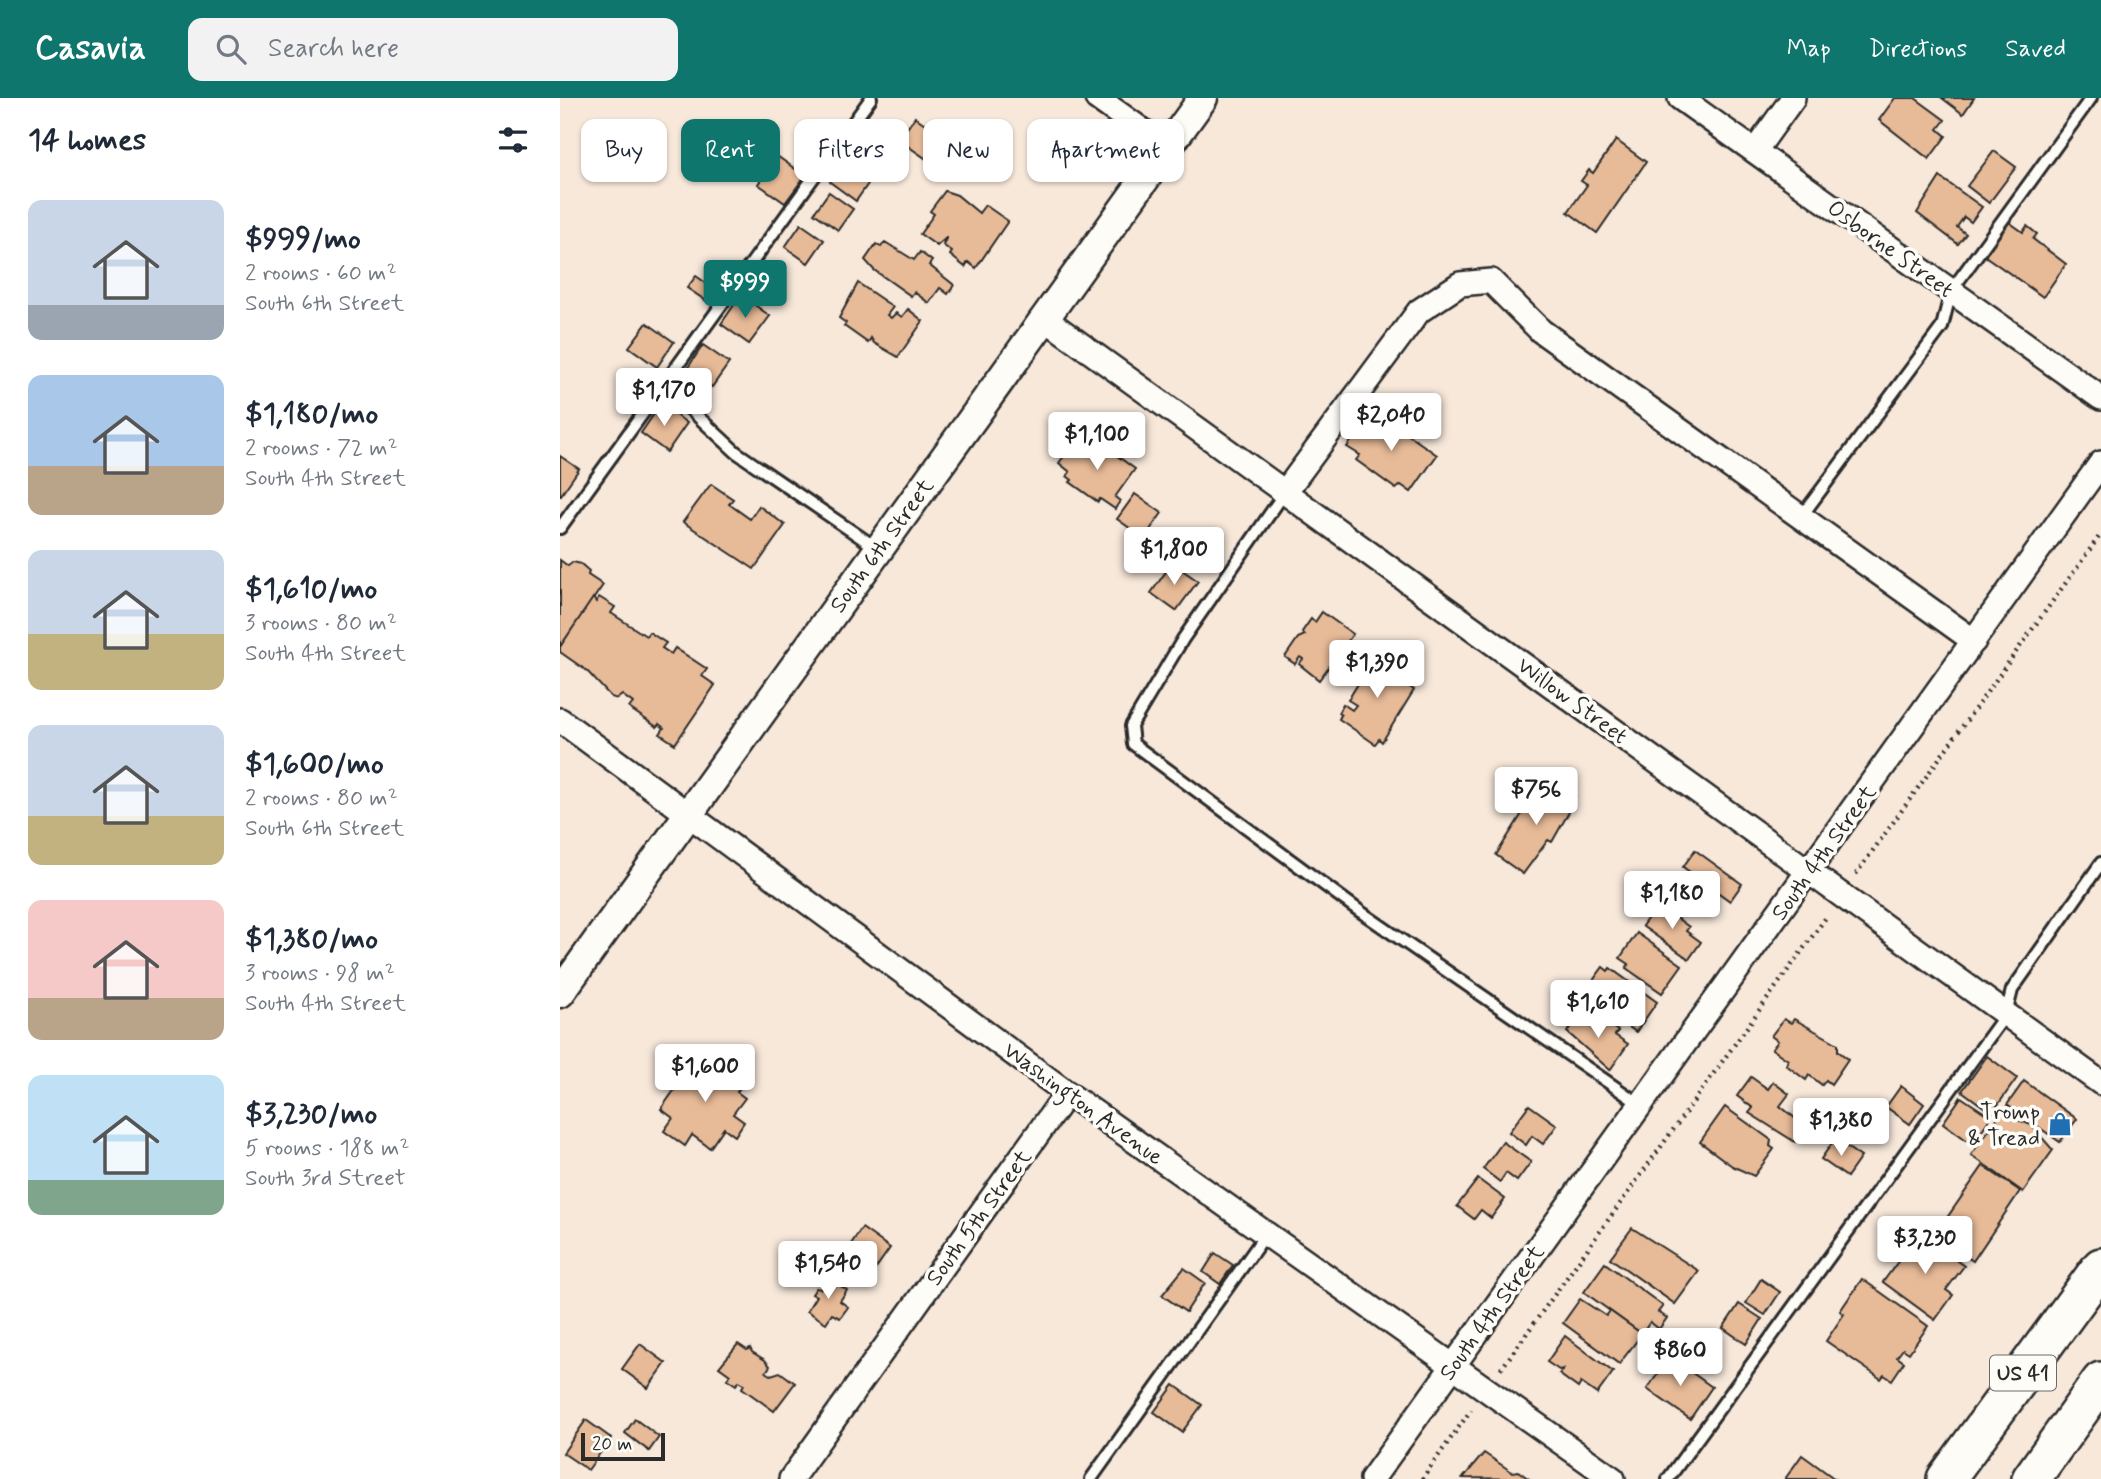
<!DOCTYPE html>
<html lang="en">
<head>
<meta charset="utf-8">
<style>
	:root { --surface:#fff; --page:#f2f2f3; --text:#1f2937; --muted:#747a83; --accent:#0f766e }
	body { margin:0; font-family:Mynerve,sans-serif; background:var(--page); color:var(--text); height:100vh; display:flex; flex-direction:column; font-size:26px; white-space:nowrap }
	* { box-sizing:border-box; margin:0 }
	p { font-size:23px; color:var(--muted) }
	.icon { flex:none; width:38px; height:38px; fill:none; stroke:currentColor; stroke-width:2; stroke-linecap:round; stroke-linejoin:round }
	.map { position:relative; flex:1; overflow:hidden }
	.side { display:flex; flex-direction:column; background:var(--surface); width:560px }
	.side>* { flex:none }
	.hud { position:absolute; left:21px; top:21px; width:665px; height:63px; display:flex; gap:14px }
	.scale { position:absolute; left:21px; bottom:18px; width:84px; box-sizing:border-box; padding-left:7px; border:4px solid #2b2b2b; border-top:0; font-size:19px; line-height:24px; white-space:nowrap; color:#2b2b2b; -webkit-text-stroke:5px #fdfcf7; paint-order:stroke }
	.price { position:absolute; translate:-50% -60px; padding:0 16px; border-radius:7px; background:#fff; color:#222; font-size:23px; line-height:46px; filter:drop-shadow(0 2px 4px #0008) }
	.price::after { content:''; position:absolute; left:50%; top:42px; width:21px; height:16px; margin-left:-10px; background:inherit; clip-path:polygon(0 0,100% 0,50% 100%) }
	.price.on { background:var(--accent); color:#fff }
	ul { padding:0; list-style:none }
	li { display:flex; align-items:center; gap:21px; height:175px; padding:0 28px }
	li span { display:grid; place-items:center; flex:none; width:196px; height:140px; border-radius:14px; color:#555 }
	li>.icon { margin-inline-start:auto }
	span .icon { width:84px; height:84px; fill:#fffc; stroke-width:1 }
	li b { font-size:30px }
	h2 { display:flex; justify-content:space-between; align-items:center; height:84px; padding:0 28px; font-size:30px }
	.tag { padding:0 24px; border-radius:14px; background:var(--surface); box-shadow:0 2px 5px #0004; font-size:24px; line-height:63px }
	.tag.on { background:var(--accent); color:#fff }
	header { display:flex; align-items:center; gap:42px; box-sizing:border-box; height:98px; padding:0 35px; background:var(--accent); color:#fff }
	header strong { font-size:33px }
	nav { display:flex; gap:38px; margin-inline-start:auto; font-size:24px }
	.search { width:490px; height:63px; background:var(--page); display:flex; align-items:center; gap:18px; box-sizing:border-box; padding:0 24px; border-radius:14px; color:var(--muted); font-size:26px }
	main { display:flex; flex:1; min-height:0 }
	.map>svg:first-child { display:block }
	.building { fill:#e8bb98; stroke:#2b2b2b; stroke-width:2 }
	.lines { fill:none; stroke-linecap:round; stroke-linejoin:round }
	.service-casing { stroke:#2b2b2b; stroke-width:16 }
	.minor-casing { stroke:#2b2b2b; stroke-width:28 }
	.tertiary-casing { stroke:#2b2b2b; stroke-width:33 }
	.trunk-casing { stroke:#2b2b2b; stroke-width:42 }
	.path { stroke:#2b2b2b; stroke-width:4.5; stroke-dasharray:2 5; stroke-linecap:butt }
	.service { stroke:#fdfcf7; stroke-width:10 }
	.minor { stroke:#fdfcf7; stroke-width:23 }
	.tertiary { stroke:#fdfcf7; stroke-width:28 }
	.trunk { stroke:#fdfcf7; stroke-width:37 }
	.labels { text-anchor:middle; stroke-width:7; stroke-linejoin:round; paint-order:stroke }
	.shield { fill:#fdfcf7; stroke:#6a6a68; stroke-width:2 }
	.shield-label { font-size:21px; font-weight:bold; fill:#2b2b2b }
	.street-label { font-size:23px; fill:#2b2b2b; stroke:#fdfcf7 }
	.poi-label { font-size:23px; fill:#2b2b2b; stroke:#fdfcf7; text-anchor:end }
</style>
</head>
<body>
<header>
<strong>Casavia</strong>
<div class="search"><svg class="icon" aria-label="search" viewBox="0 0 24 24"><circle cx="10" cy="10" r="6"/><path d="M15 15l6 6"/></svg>Search here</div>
<nav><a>Map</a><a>Directions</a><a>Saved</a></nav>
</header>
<main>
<section class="side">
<h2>14 homes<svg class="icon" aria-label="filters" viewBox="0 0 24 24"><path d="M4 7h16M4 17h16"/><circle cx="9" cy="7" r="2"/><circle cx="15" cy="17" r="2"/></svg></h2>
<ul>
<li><span style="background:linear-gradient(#c9d6e8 75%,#9aa5b1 0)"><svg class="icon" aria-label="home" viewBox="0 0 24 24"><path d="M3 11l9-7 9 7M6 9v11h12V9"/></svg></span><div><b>$999/mo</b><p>2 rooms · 60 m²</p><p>South 6th Street</p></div></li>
<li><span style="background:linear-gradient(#a9c7e8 65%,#b9a48a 0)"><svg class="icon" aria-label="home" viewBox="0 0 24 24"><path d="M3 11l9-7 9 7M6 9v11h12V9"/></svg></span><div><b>$1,180/mo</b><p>2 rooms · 72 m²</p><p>South 4th Street</p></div></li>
<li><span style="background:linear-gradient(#c9d6e8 60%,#c2b280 0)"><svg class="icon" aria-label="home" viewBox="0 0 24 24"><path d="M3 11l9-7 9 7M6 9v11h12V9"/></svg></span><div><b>$1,610/mo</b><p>3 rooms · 80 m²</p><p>South 4th Street</p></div></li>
<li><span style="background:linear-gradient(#c9d6e8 65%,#c2b280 0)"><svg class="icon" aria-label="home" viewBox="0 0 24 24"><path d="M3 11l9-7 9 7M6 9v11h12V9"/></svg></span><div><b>$1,600/mo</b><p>2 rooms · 80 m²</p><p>South 6th Street</p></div></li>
<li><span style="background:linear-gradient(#f6c9c9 70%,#b9a48a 0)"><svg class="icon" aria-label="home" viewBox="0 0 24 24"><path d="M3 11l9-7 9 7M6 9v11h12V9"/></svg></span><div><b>$1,380/mo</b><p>3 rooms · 98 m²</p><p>South 4th Street</p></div></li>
<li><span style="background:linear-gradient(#bfe0f5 75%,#7fa58c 0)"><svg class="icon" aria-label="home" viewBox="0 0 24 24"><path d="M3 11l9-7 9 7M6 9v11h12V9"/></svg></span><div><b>$3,230/mo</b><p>5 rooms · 188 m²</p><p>South 3rd Street</p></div></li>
</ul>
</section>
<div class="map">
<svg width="1541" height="1381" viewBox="0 0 1541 1381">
	<rect width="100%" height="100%" fill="#f7e8da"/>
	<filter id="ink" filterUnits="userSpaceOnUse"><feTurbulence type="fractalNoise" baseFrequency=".0143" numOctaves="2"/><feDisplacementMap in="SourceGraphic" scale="14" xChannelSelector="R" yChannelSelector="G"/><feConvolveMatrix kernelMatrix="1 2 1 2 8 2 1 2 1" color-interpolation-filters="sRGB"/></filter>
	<g filter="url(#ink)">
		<g class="building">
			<path d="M1335 0H1355L1385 22 1378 31 1386 38 1369 61 1319 22Z"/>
			<path d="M1382 0H1414L1403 16Z"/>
			<path d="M355 19 384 39 368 62 339 42Z"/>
			<path d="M302 39 328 57 296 103 270 84 288 58 281 52 288 42 296 47Z"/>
			<path d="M1056 42 1086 64 1037 135 1008 114 1027 87 1021 83 1029 72 1033 75Z"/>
			<path d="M1434 53 1456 69 1429 105 1407 88Z"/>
			<path d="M217 58 245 78 225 105 198 86Z"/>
			<path d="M1380 79 1422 109 1411 124 1404 119 1397 129 1406 136 1398 146 1357 115Z"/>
			<path d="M385 93 397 97 419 115 425 107 448 123 416 170 408 164 405 169 390 157 392 154 383 147 387 139 377 148 360 136 374 116 370 113Z"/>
			<path d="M269 94 293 111 278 132 254 115Z"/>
			<path d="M1449 124 1463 134 1467 128 1477 136 1473 141 1506 166 1483 199 1425 158Z"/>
			<path d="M241 126 264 142 248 165 225 149Z"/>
			<path d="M325 144 354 162 360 154 372 163 369 167 394 187 388 196 380 190 369 205 354 194 351 198 314 172 305 162 316 146 321 149Z"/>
			<path d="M136 178 156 192 148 204 127 190Z"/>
			<path d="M298 185 333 209 327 217 331 220 336 215 342 219 348 211 363 223 338 259 314 245 311 240 308 245 284 228 286 225 279 220Z"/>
			<path d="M181 197 210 218 189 246 161 226Z"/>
			<path d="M87 225 114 244 97 269 69 249Z"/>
			<path d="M143 247 169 265 152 289 127 271Z"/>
			<path d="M101 306 127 325 107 354 81 335Z"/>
			<path d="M813 312 877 357 851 394 841 387 836 391 796 362 800 357 787 349Z"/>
			<path d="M534 341 575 371 555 399 560 403 555 411 540 401 538 404 510 384 512 382 507 378 510 374 499 365 515 343 526 352Z"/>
			<path d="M0 358 19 371 1 397H0Z"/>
			<path d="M151 386 173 401 169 406 190 421 199 408 225 427 194 471 123 424Z"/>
			<path d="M575 396 602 415 584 440 557 421Z"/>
			<path d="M0 462 8 468 13 464 21 466 29 473 28 477 43 487 0 549Z"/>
			<path d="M612 465 638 483 616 513 591 495Z"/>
			<path d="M39 499 55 509 51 515 86 538 89 534 106 545 102 550 111 556 115 550 147 571 142 578 155 587 115 646 100 636 104 630 99 626 97 629 69 610 73 605 62 597 57 601 51 599 27 573 0 554V549L33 500 36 504Z"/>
			<path d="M762 514 793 536 759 582 739 566 743 561 740 559 735 566 725 559 738 540 745 537 742 534 751 521 755 524Z"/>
			<path d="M817 555 845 575 840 582 854 592 822 644 819 641 815 646 779 621 781 617 778 615 783 606 792 612 796 607 788 602Z"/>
			<path d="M994 684 1015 698 1010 705 1013 707 992 744 988 742 963 776 936 757 970 703 973 706 986 687 990 690Z"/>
			<path d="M1135 752 1182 786 1170 803 1123 769Z"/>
			<path d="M1098 806 1129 829 1126 833 1141 844 1129 861 1082 828Z"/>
			<path d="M1077 835 1122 867 1102 895 1066 870 1069 866 1060 860Z"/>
			<path d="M1043 869 1048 873 1050 870 1097 904 1076 934 1023 896Z"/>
			<path d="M1020 915 1034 925 1038 919 1058 933 1055 937 1068 946 1050 972 1007 934Z"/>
			<path d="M1224 921 1231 925 1234 921 1278 946V953L1288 961 1271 986 1266 982 1262 987 1249 977 1246 982 1226 967 1228 962 1212 951 1218 943 1211 938Z"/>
			<path d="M1427 958 1457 980 1432 1015 1402 993Z"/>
			<path d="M134 964 154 978 164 965 173 966 182 971 186 981 177 994 185 1000 173 1016 184 1024 175 1038 164 1030 150 1050 132 1037 125 1048 104 1033 113 1020 101 1011Z"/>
			<path d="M1191 979 1208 991 1213 984 1229 996 1220 1008 1246 1029 1235 1044 1189 1015 1193 1010 1177 998Z"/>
			<path d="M1464 983 1517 1021 1500 1044 1447 1007Z"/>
			<path d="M1341 988 1364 1006 1350 1026 1326 1009Z"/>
			<path d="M1401 999 1431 1019 1412 1046 1383 1025Z"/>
			<path d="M969 1007 997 1027 983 1046 972 1038 966 1047 949 1034Z"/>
			<path d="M1165 1009 1211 1042 1210 1048 1214 1051 1194 1078 1172 1068 1140 1044Z"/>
			<path d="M1441 1015 1471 1027 1493 1052 1463 1094 1411 1057Z"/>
			<path d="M1275 1041 1301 1059 1287 1079 1261 1061Z"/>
			<path d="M943 1044 971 1064 957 1083 946 1075 940 1084 923 1071Z"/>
			<path d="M1423 1068 1460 1093 1413 1163 1375 1137Z"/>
			<path d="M918 1081 945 1101 931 1120 921 1112 914 1121 897 1108Z"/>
			<path d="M302 1130 330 1150 302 1190 274 1171Z"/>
			<path d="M1072 1130 1139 1173 1115 1206 1050 1160Z"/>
			<path d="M1359 1135 1404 1168 1386 1192 1393 1197 1375 1222 1323 1184Z"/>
			<path d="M655 1155 673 1167 660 1186 643 1174Z"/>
			<path d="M1045 1165 1103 1208 1098 1214 1107 1220 1099 1231 1090 1224 1082 1236 1024 1194Z"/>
			<path d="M624 1170 645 1185 626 1214 602 1197Z"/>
			<path d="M268 1180 287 1192 280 1203 288 1209 280 1220 272 1216 266 1225 247 1213 256 1198 252 1196 256 1190 261 1191Z"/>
			<path d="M1201 1181 1220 1194 1205 1217 1186 1205Z"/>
			<path d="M1302 1181 1368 1228 1349 1255 1343 1251 1337 1259 1344 1264 1332 1282 1324 1277 1321 1281 1266 1243 1284 1216 1280 1213Z"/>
			<path d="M1020 1201 1046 1218 1050 1213 1082 1236 1059 1266 1003 1225Z"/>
			<path d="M1179 1206 1202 1221 1186 1246 1163 1230Z"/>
			<path d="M1005 1238 1053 1274 1037 1296 1021 1285 1018 1290 999 1276 1003 1271 999 1272 987 1264Z"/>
			<path d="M80 1246 106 1265 88 1290 62 1271Z"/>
			<path d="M178 1246 187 1252 190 1250 192 1254 205 1262 210 1268 206 1274 211 1277 220 1274 235 1285 214 1313 182 1290 184 1286 179 1283 176 1287 167 1281 170 1277 159 1269Z"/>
			<path d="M1110 1259 1152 1289 1130 1321 1087 1291Z"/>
			<path d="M614 1287 642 1307 622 1334 594 1314Z"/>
			<path d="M75 1321 99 1339 89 1353 65 1335Z"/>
			<path d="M26 1322 51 1340 28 1372 3 1355Z"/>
			<path d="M924 1355 952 1374 958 1373 969 1381 903 1380Z"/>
			<path d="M1242 1357 1275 1381H1225Z"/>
		</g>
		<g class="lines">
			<g class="service-casing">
				<g id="service">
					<path d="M104 287 176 354 318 451"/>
					<path d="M725 394 623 541 571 628 573 646 801 814 1081 1007"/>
					<path d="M1241 419 1382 229 1391 193 1531 0"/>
					<path d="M0 430 311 0"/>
					<path d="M531 1381 706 1136"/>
					<path d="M1108 1381 1446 916 1452 892 1541 765"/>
				</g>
			</g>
			<g class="minor-casing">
				<g id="minor">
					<path d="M537 0 607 50"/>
					<path d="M1120 0 1541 300"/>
					<path d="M1195 53 1233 0"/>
					<path d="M484 220 1541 985"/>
					<path d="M725 394 859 213 900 186 931 183 981 233 1414 543"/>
					<path d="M0 622 507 995 1053 1381"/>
					<path d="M231 1381 507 995"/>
					<path d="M812 1381 1541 365"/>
				</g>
			</g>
			<g class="tertiary-casing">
				<path id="tertiary" d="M0 895 643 0"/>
			</g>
			<g class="trunk-casing">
				<g id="trunk">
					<path d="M1386 1381 1541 1169"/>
					<path d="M1471 1381 1541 1283"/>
				</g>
			</g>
			<g class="path">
				<path d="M1296 776 1541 436"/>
				<path d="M941 1271 1267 818"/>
				<path d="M862 1381 911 1312"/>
			</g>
			<use href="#service" class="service"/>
			<use href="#minor" class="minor"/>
			<use href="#tertiary" class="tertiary"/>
			<use href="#trunk" class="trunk"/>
		</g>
	</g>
	<defs>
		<g id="shop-bare" transform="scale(1.89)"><path d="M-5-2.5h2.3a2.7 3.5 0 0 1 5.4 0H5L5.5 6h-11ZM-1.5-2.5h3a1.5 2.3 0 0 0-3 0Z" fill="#1f6fb2" stroke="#fdfcf7" stroke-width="2.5" paint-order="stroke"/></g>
	</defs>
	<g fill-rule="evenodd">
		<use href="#shop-bare" x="1500" y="1026"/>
	</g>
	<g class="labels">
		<rect class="shield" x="1430" y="1257.5" width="66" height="35" rx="5"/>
		<g class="shield-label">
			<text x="1463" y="1282">US 41</text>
		</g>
		<g class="street-label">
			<text transform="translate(1331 150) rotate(36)" y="8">Osborne Street</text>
			<text transform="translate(321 447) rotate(-54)" y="8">South 6th Street</text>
			<text transform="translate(1013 602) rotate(36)" y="8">Willow Street</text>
			<text transform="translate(1263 754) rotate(-54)" y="8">South 4th Street</text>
			<text transform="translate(524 1005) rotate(36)" y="8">Washington Avenue</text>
			<text transform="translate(418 1119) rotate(-54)" y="8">South 5th Street</text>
			<text transform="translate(931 1214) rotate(-54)" y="8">South 4th Street</text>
		</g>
		<g class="poi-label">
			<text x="1480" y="1021">Tromp<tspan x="1480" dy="26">&amp; Tread</tspan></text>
		</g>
	</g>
</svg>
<div class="scale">20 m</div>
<b class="price on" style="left:185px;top:222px">$999</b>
<b class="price" style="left:104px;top:330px">$1,170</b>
<b class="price" style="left:831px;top:355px">$2,040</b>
<b class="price" style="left:537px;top:374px">$1,100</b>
<b class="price" style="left:614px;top:489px">$1,800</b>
<b class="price" style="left:817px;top:602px">$1,390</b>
<b class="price" style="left:976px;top:729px">$756</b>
<b class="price" style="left:1112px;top:833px">$1,180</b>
<b class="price" style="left:1038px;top:942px">$1,610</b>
<b class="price" style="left:145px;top:1006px">$1,600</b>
<b class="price" style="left:1281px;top:1060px">$1,380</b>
<b class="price" style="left:1365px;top:1178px">$3,230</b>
<b class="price" style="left:268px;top:1203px">$1,540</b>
<b class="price" style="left:1120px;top:1290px">$860</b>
<div class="hud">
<a class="tag">Buy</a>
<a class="tag on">Rent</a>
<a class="tag">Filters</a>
<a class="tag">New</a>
<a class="tag">Apartment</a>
</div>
</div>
</main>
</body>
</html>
